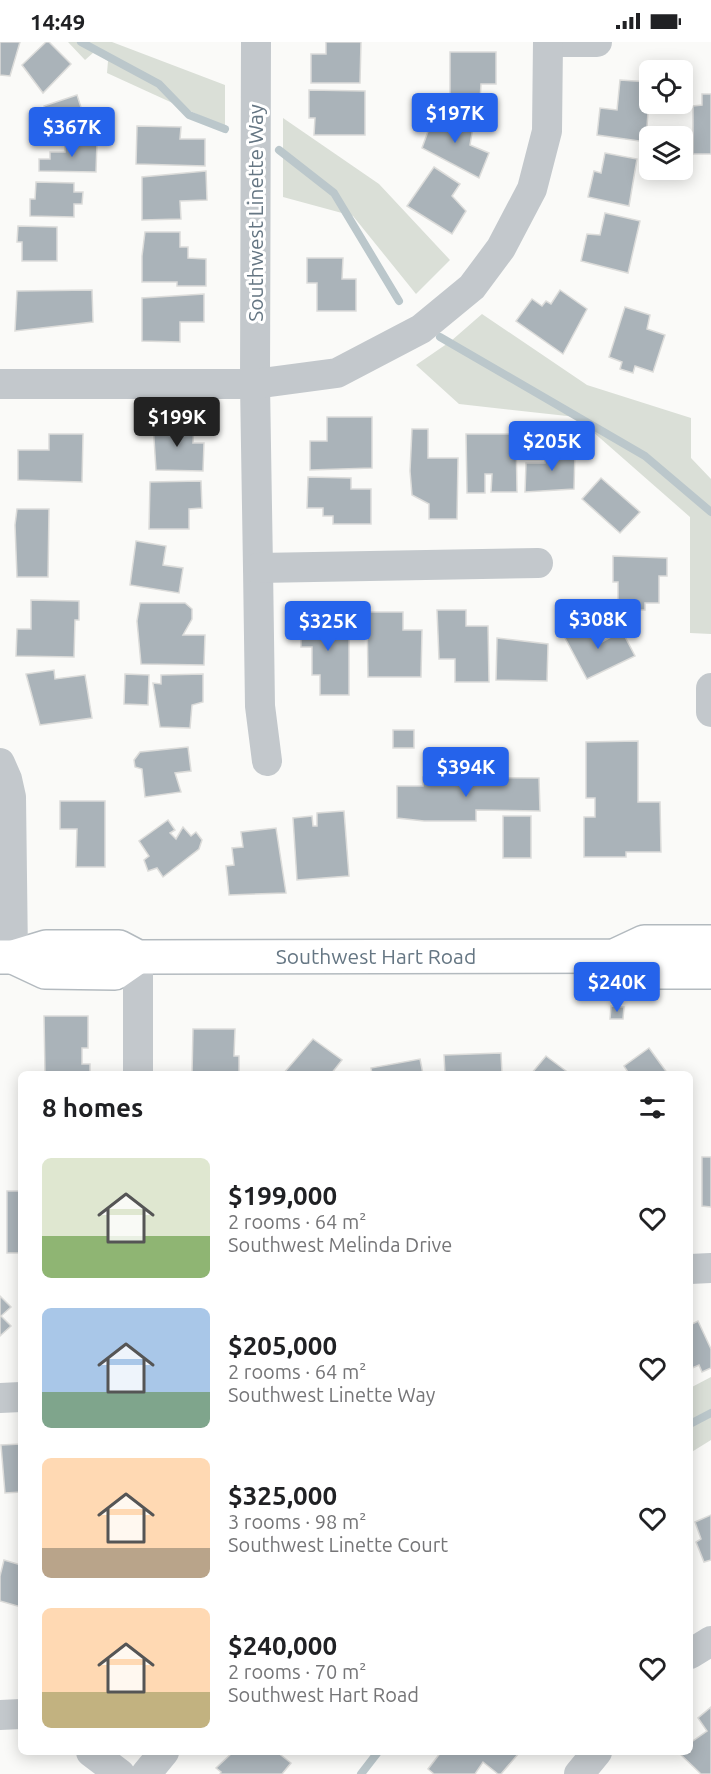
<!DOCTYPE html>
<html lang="en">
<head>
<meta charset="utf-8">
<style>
	:root { --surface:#fff; --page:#f6f6f6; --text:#202124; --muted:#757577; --accent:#2563eb }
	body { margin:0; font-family:Ubuntu,sans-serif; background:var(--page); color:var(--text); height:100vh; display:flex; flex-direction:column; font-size:22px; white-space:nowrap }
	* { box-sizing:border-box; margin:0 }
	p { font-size:20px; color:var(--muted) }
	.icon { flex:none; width:33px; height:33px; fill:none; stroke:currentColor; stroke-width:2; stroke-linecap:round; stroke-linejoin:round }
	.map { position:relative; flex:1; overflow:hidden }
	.sheet { position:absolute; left:18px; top:1029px; width:675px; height:684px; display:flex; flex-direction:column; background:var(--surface); border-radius:9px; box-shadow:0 3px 15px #0003 }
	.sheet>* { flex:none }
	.fabs { position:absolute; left:639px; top:18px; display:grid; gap:12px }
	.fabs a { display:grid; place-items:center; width:54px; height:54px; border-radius:9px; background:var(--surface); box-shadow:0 3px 15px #0003; font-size:30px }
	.price { position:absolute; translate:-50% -51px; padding:0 14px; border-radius:6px; background:var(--accent); color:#fff; font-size:20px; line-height:39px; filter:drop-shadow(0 2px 3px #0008) }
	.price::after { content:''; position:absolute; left:50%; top:36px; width:18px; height:14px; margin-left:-9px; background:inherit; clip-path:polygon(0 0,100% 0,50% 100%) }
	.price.active { background:#222; color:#fff }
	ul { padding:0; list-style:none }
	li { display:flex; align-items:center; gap:18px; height:150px; padding:0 24px }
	li span { display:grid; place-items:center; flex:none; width:168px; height:120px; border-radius:9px; color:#555 }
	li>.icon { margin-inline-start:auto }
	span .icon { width:72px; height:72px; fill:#fffc; stroke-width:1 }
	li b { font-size:26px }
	h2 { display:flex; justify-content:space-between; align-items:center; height:72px; padding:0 24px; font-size:26px }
	.status { display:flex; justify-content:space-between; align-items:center; height:42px; padding:0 30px; background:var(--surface); direction:ltr }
	.status svg { height:16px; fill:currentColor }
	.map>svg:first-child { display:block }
	.green { fill:#dadfd7 }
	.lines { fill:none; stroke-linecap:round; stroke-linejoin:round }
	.stream { stroke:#bbc7cb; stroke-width:8 }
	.building { fill:#aab3b9; stroke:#dcdcda; stroke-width:1.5 }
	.secondary-casing { stroke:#b3babf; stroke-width:36 }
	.street { stroke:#c3c8cc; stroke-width:30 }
	.secondary { stroke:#fff; stroke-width:33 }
	.labels { text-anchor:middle; stroke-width:6; stroke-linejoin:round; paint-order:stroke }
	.street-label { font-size:21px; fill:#657683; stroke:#fff }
</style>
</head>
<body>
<div class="status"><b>14:49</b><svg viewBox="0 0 49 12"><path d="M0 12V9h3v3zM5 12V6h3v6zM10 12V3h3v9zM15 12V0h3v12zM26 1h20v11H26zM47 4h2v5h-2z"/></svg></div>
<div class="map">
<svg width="711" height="1732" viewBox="0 0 711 1732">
	<rect width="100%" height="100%" fill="#fafaf8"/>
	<g class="green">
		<path d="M68 0H112L225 43V85L107 31 108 19 94 10 85 18Z"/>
		<path d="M283 76 379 142 450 218 416 252 353 174 283 155Z"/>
		<path d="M482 272 587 343 691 376V416L711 437V592L690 591V475L576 375 459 362 416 323 451 299Z"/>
		<path d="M711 1335V1398L690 1411V1346Z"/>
	</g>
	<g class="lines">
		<g class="stream">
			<path d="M81 0 159 42 189 73 225 87"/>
			<path d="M279 108 334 151 399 259"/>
			<path d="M440 295 645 414 711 470"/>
			<path d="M690 1382 711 1371"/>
			<path d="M361 1732 378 1710"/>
		</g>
	</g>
	<g class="building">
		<path d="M0 0H20L10 34 0 33Z"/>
		<path d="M46 0H49L71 22 43 51 22 23Z"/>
		<path d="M326 0H361L360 41H311V12H326Z"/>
		<path d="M450 10H496V42H481L480 59 450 60Z"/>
		<path d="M620 38 650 40 646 100 597 93 600 66 617 68Z"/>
		<path d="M309 48 365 49V93H314L315 76H309Z"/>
		<path d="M702 52H711V112H693V64L702 63Z"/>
		<path d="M77 53 87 84 50 99 44 64Z"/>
		<path d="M435 70 473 85 470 103 489 111 479 136 422 106Z"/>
		<path d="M137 84 181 85 180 97H205V124L136 122Z"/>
		<path d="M71 98H90V100H97L96 130 39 129V117H50V110H65V100Z"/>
		<path d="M605 111 637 117 629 164 588 155 594 129 601 131Z"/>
		<path d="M434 125 460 142 452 154 466 169 452 192 407 164Z"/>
		<path d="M206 129 207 158 180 159 181 177 142 178V135Z"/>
		<path d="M36 140 74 141V150H83L82 162H74V175L30 174V157H35Z"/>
		<path d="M605 171 640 179 628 231 581 219 587 192 600 193Z"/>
		<path d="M18 184 57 185V219H22V200H17Z"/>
		<path d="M145 190H180V205H188V216L206 217V244H177V240H142V214Z"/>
		<path d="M307 216H343L342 237H356V269H317V241H307Z"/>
		<path d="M92 248 93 280 15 289 17 249Z"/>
		<path d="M560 248 587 267 563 312 516 279 532 257 542 264 546 259 551 262Z"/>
		<path d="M204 252V280H180V300L142 299V256Z"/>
		<path d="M625 265 650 273 647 287 665 293 653 330 635 324 633 331 620 327 622 320 609 315Z"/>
		<path d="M327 375H372V426L310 428V399H327Z"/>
		<path d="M153 381H194L193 401H204L203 429 156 428Z"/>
		<path d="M412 387H428V416H458L457 477H429V462L412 453 410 429Z"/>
		<path d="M49 392H83L82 440 18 438V408H49Z"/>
		<path d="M466 392H516L517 450H491L492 432H485V451H467Z"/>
		<path d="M545 408H575L574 447 525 450 526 421H545Z"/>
		<path d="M308 435 351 436V447H371V482H333V474H323V466H307Z"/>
		<path d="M601 436 640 470 620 491 582 457Z"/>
		<path d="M201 439 202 466 189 467V487H149L150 440Z"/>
		<path d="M17 467H49L48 535H17L15 483Z"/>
		<path d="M136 499 166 504 163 523 183 526 179 551 130 543Z"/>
		<path d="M613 514 667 516V534H659V561H645V568H618V540H613Z"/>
		<path d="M31 558 79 559V578H75L74 615 16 614 17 587H31Z"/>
		<path d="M140 561H185L192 567V577L183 593H205L204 623 141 622 137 579Z"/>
		<path d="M437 568H466V584H488L489 640H455V617H439Z"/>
		<path d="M367 570H403V588H422L421 635H368Z"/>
		<path d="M301 573 349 576V653H320V633H312V605H301Z"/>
		<path d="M589 581 600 601 622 589 635 614 587 637 564 594Z"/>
		<path d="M497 596 548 602 547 639 496 638Z"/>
		<path d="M54 628 55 637 85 633 92 676 40 683 26 632Z"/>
		<path d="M125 632 149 633 148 663 124 662Z"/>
		<path d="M203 632V660L192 663 190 686 160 685 153 641 161 642V633Z"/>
		<rect x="393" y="688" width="21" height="18"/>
		<path d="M638 699V760H660L661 810H626V815H584V775H595V756H586V700Z"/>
		<path d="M188 705 191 729 175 731 181 750 145 755 142 727 135 725 134 718 140 710Z"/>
		<path d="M423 735 539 736 540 769 476 768V779H424L397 776V744H423Z"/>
		<path d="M60 759H105V825H76L77 787H60Z"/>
		<path d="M344 769 349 834 297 838 293 776 312 774 313 784H317V771Z"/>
		<rect x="503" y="774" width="28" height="42"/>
		<path d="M168 778 175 788 170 791 176 797 183 785 191 794 196 790 202 798 199 807 163 835 157 826 148 829 144 818 149 814 139 799Z"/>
		<path d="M276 786 286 851 229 853 226 824 234 823 232 806 243 805 241 790Z"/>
		<path d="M611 964 624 965 623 977H610Z"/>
		<path d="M44 974H88V1006H82V1022H90V1032H45Z"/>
		<path d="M193 987H235L234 1014H239V1032H192Z"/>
		<path d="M313 997 342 1018 331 1032H283Z"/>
		<path d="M649 1006 668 1032H629L624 1024Z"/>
		<path d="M501 1011 502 1032H445L444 1013Z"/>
		<path d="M546 1014 570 1032H531Z"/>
		<path d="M420 1017 423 1032H372L371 1026Z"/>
		<path d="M702 1115H711V1165L702 1164Z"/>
		<rect x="7" y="1149" width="14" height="62"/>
		<path d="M0 1254 11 1265 1 1274 11 1284 0 1294Z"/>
		<path d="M698 1279 711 1307V1326L702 1330 699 1323 690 1327V1283Z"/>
		<path d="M21 1402V1450L5 1451 1 1403Z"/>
		<path d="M711 1473V1518L704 1520 696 1500 701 1497 695 1480Z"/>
		<path d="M4 1518 21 1523V1565L0 1559V1534Z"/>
		<path d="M711 1665V1732H701L678 1710H690V1701L707 1689 698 1676Z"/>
		<path d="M233 1710H277L291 1721 282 1732H220L221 1730 216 1726Z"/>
		<path d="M441 1710H518L519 1711 501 1732H498L483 1720 475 1732H434L428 1727Z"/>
	</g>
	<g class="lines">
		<g class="secondary-casing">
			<g id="secondary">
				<path d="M614 914 644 930H711"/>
				<path d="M0 915H13L46 905H119L138 915 614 914 644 900H711"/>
				<path d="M13 915 45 930 115 931 138 915"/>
			</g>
		</g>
		<g class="street">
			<path d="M256 0 255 342 258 526 260 664 267 719"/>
			<path d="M548 0H597"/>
			<path d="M0 342H255L337 331 421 287 472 245 501 206 532 147 547 89 548 0"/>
			<path d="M258 526 538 521"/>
			<path d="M711 646V670"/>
			<path d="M0 721 7 737 11 755 13 915"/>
			<path d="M138 915V1032"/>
			<path d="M690 1227 711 1226"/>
			<path d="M0 1356 21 1355"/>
			<path d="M690 1612 711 1599"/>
			<path d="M0 1673 21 1672"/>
			<path d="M91 1710 120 1732"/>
			<path d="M146 1732 164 1710"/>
			<path d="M579 1732 597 1710"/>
		</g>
		<use href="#secondary" class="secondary"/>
	</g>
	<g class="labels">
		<g class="street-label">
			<text transform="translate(256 171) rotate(-90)" y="7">Southwest Linette Way</text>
			<text x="376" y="922">Southwest Hart Road</text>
		</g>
	</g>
</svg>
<div class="fabs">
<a><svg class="icon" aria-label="locate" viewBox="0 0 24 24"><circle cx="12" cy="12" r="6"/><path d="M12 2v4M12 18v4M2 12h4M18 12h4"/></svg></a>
<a><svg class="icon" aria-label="layers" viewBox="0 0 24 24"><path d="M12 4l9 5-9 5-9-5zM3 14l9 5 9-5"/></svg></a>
</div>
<b class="price" style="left:455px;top:102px">$197K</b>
<b class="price" style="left:72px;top:116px">$367K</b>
<b class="price active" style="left:177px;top:406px">$199K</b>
<b class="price" style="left:552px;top:430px">$205K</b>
<b class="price" style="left:598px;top:608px">$308K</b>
<b class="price" style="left:328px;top:610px">$325K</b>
<b class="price" style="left:466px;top:756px">$394K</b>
<b class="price" style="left:617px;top:971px">$240K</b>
<section class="sheet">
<h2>8 homes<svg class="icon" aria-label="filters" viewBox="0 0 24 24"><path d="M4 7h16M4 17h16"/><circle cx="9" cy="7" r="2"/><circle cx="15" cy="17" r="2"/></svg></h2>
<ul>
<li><span style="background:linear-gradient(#dfe7d0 65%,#8fb573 0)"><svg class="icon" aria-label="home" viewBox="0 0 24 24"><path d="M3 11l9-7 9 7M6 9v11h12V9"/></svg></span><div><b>$199,000</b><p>2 rooms · 64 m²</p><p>Southwest Melinda Drive</p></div><svg class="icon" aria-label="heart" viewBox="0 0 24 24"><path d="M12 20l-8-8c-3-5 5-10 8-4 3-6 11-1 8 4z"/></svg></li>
<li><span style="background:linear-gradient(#a9c7e8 70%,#7fa58c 0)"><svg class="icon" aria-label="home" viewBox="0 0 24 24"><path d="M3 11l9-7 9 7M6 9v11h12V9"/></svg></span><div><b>$205,000</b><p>2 rooms · 64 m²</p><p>Southwest Linette Way</p></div><svg class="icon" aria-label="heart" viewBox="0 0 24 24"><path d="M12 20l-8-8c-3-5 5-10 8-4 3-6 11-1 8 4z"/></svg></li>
<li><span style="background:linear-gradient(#ffd9b3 75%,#b9a48a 0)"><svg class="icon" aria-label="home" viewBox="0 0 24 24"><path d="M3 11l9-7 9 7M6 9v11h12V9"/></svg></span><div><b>$325,000</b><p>3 rooms · 98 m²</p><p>Southwest Linette Court</p></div><svg class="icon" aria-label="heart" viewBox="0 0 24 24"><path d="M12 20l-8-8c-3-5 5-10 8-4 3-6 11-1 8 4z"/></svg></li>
<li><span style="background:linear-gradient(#ffd9b3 70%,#c2b280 0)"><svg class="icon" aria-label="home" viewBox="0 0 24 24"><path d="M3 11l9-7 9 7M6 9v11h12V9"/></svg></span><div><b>$240,000</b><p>2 rooms · 70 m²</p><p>Southwest Hart Road</p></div><svg class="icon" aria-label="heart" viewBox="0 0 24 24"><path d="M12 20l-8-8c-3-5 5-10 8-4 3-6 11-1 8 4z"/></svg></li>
</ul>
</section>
</div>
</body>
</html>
